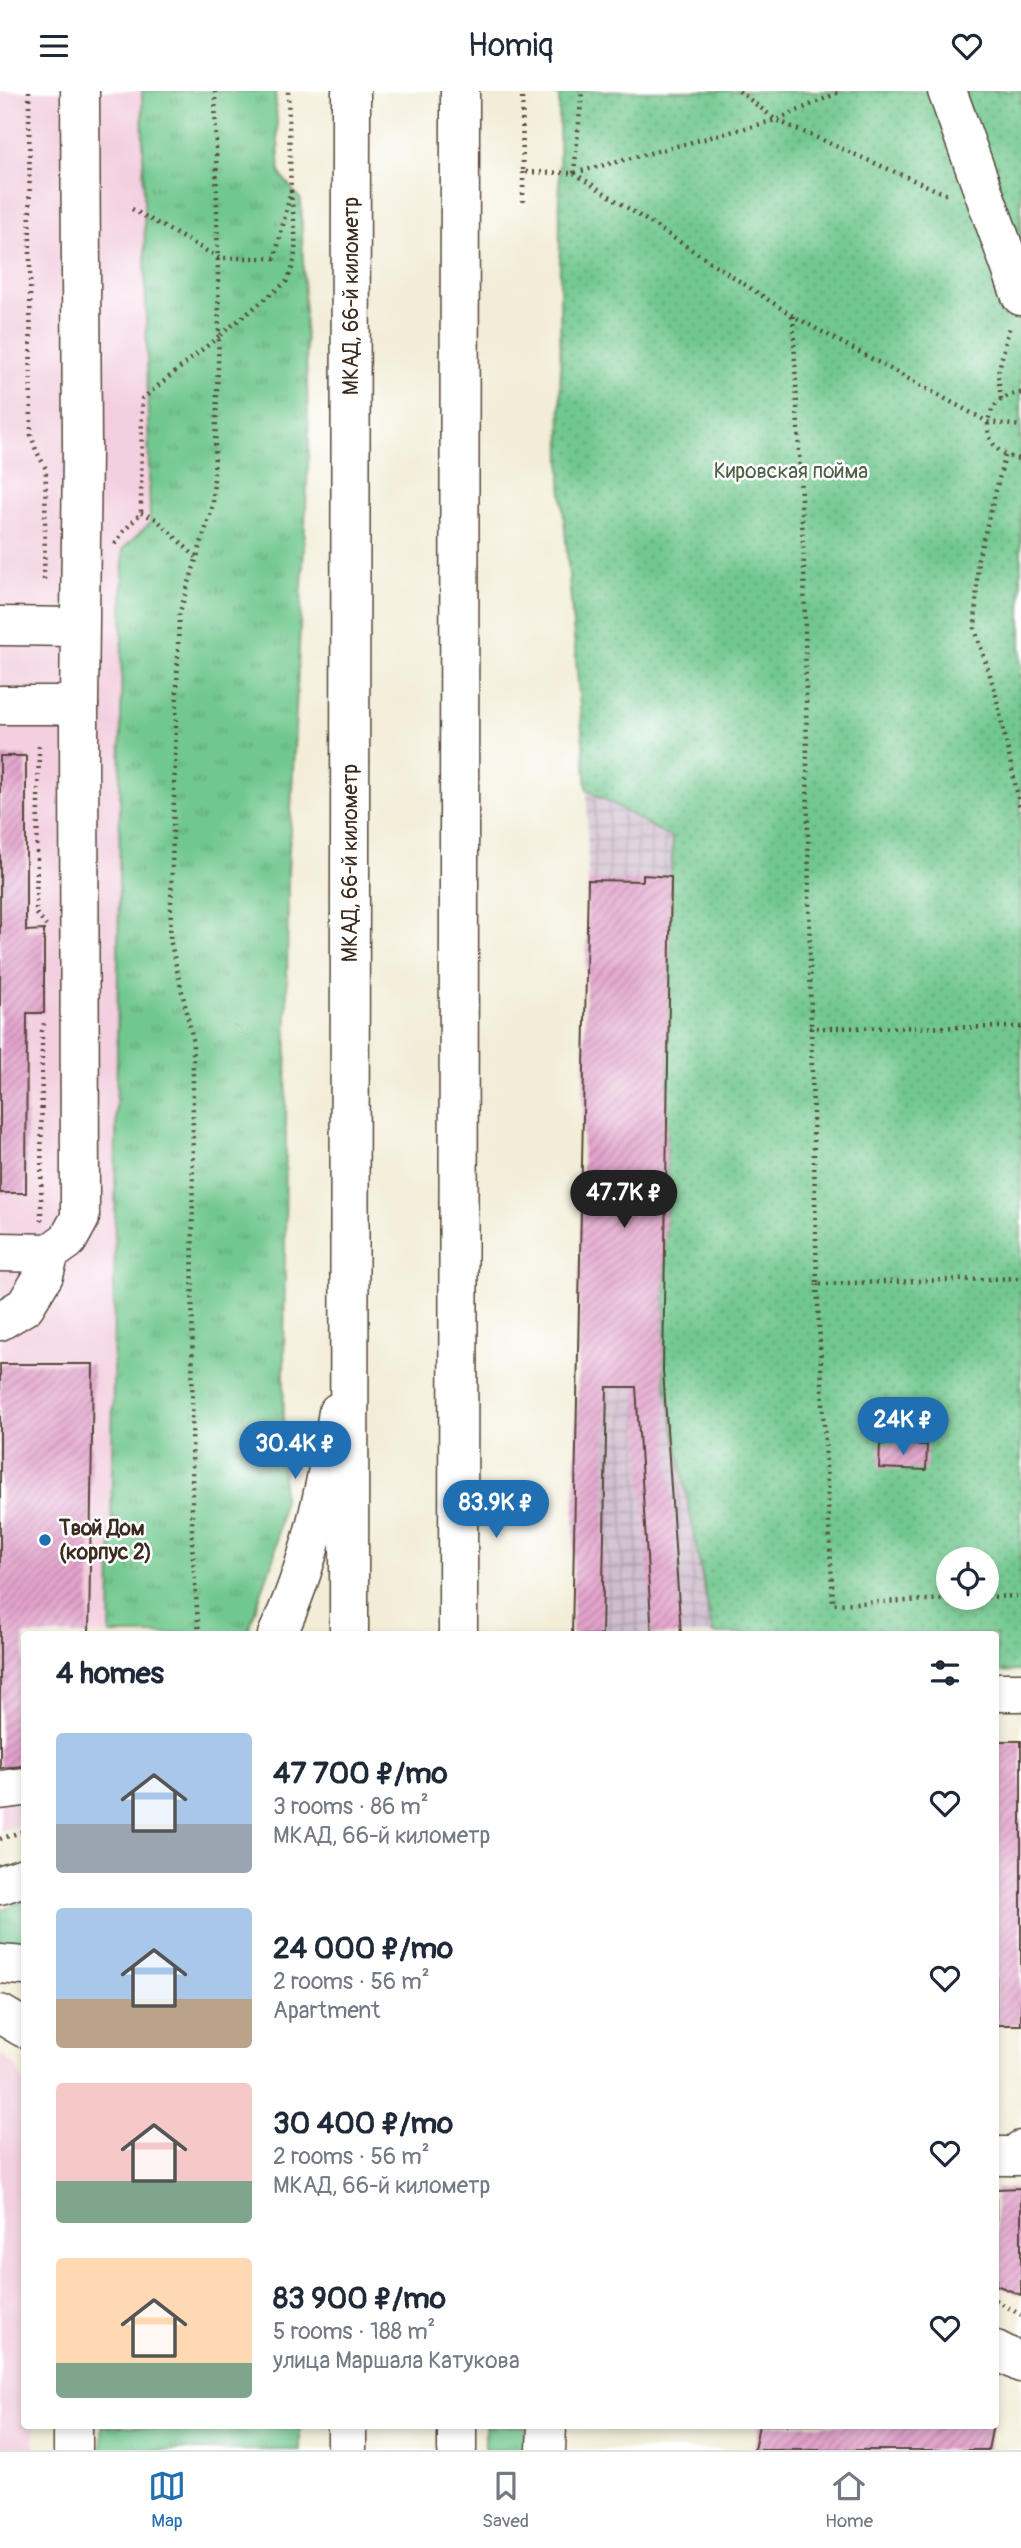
<!DOCTYPE html>
<html lang="en">
<head>
<meta charset="utf-8">
<style>
	:root { --surface:#fff; --page:#f6f6f7; --text:#1f2937; --muted:#747a83; --line:#e0e1e3; --accent:#1f6fb2 }
	body { margin:0; font-family:Pangolin,sans-serif; background:var(--page); color:var(--text); height:100vh; display:flex; flex-direction:column; font-size:26px; white-space:nowrap }
	* { box-sizing:border-box; margin:0 }
	p { font-size:23px; color:var(--muted) }
	.icon { flex:none; width:38px; height:38px; fill:none; stroke:currentColor; stroke-width:2; stroke-linecap:round; stroke-linejoin:round }
	.map { position:relative; flex:1; overflow:hidden }
	.details { position:absolute; left:21px; top:1540px; width:978px; height:798px; display:flex; flex-direction:column; background:var(--surface); border-radius:7px; box-shadow:0 4px 10px #0003 }
	.details>* { flex:none }
	.controls { position:absolute; left:936px; top:1456px; display:grid; gap:14px }
	.controls a { display:grid; place-items:center; width:63px; height:63px; border-radius:50%; background:var(--surface); box-shadow:0 4px 10px #0003; font-size:35px }
	.price { position:absolute; translate:-50% -60px; padding:0 16px; border-radius:24px; background:var(--accent); color:#fff; font-size:23px; line-height:46px; filter:drop-shadow(0 2px 4px #0008) }
	.price::after { content:''; position:absolute; left:50%; top:42px; width:21px; height:16px; margin-left:-10px; background:inherit; clip-path:polygon(0 0,100% 0,50% 100%) }
	.price.selected { background:#222; color:#fff }
	ul { padding:0; list-style:none }
	li { display:flex; align-items:center; gap:21px; height:175px; padding:0 35px }
	li span { display:grid; place-items:center; flex:none; width:196px; height:140px; border-radius:7px; color:#555 }
	li>.icon { margin-inline-start:auto }
	span .icon { width:84px; height:84px; fill:#fffc; stroke-width:1 }
	li b { font-size:30px }
	h2 { display:flex; justify-content:space-between; align-items:center; height:84px; padding:0 35px; font-size:30px }
	header { display:flex; justify-content:space-between; align-items:center; height:91px; padding:0 35px; background:var(--surface); font-size:32px; font-weight:600 }
	.menu { display:flex; justify-content:space-around; align-items:center; height:98px; border-top:2px solid var(--line); background:var(--surface); font-size:19px; color:var(--muted) }
	.menu a { display:grid; justify-items:center; gap:4px }
	.menu .selected { color:var(--accent) }
	.map>svg:first-child { display:block }
	.built { fill:#f3cfdf }
	.industrial { fill:url(#industrial-grid) }
	.grass { fill:url(#grass-tufts); stroke:#567956; stroke-width:2 }
	.park { fill:url(#park-dots); stroke:#567956; stroke-width:2; fill-rule:evenodd }
	.building { fill:url(#building-hatch) }
	.lines { fill:none; stroke-linecap:round; stroke-linejoin:round }
	.minor-casing { stroke:#56473a; stroke-width:41 }
	.major-casing { stroke:#56473a; stroke-width:41 }
	.highway-casing { stroke:#56473a; stroke-width:41 }
	.path { stroke:#56473a; stroke-width:4.5; stroke-dasharray:2 5; stroke-linecap:butt }
	.minor { stroke:#fff; stroke-width:38 }
	.major { stroke:#fff; stroke-width:38 }
	.highway { stroke:#fff; stroke-width:38 }
	.poi-dot { fill:#1f6fb2; stroke:#fff; stroke-width:2.5 }
	.labels { text-anchor:middle; stroke-width:5; stroke-linejoin:round; paint-order:stroke }
	.street-label { font-size:21px; fill:#3b2a1e; stroke:#fff }
	.park-label { font-size:21px; fill:#4e6145; stroke:#fff }
	.poi-label { font-size:21px; font-weight:bold; fill:#3b2a1e; stroke:#fff; text-anchor:start }
</style>
</head>
<body>
<header><svg class="icon" aria-label="menu" viewBox="0 0 24 24"><path d="M4 6h16M4 12h16M4 18h16"/></svg>Homiq<svg class="icon" aria-label="heart" viewBox="0 0 24 24"><path d="M12 20l-8-8c-3-5 5-10 8-4 3-6 11-1 8 4z"/></svg></header>
<div class="map">
<svg width="1021" height="2359" viewBox="0 0 1021 2359">
	<defs>
		<pattern id="industrial-grid" width="8" height="8" patternUnits="userSpaceOnUse" patternTransform="scale(1.75)"><rect width="8" height="8" fill="#cfbdce"/><path d="M0 4h8M4 0v8" fill="none" stroke="#a99aa7"/></pattern>
		<pattern id="grass-tufts" width="24" height="20" patternUnits="userSpaceOnUse" patternTransform="scale(1.75)"><rect width="24" height="20" fill="#71c88e"/><path d="M3 7l-1-3M5 7V3M7 7l1-3M15 17l-1-3M17 17v-4M19 17l1-3" fill="none" stroke="#5ea373"/></pattern>
		<pattern id="park-dots" width="8" height="8" patternUnits="userSpaceOnUse" patternTransform="scale(1.75)"><rect width="8" height="8" fill="#71c88e"/><path d="M2 2h.1M6 6h.1" fill="none" stroke="#5ea373" stroke-width="1.8" stroke-linecap="round"/></pattern>
		<pattern id="building-hatch" width="6" height="6" patternUnits="userSpaceOnUse" patternTransform="scale(1.75)"><rect width="6" height="6" fill="#e3a3cc"/><path d="M-1 1l2-2M0 6l6-6M5 7l2-2" fill="none" stroke="#b985a5"/></pattern>
	</defs>
	<rect width="100%" height="100%" fill="#fff"/>
	<filter id="ink" filterUnits="userSpaceOnUse"><feTurbulence type="fractalNoise" baseFrequency=".0143" numOctaves="2"/><feDisplacementMap in="SourceGraphic" scale="14" xChannelSelector="R" yChannelSelector="G"/><feConvolveMatrix kernelMatrix="1 2 1 2 8 2 1 2 1" color-interpolation-filters="sRGB"/></filter>
	<filter id="wash" filterUnits="userSpaceOnUse"><feTurbulence type="fractalNoise" baseFrequency=".00686" numOctaves="4" result="noise"/><feDisplacementMap in="SourceGraphic" scale="28" xChannelSelector="R" yChannelSelector="G"/><feGaussianBlur stdDeviation="1.57" result="paint"/><feColorMatrix in="noise" values="0 0 0 0 0 0 0 0 0 0 0 0 0 0 0 0 0 1.4 0 .05"/><feComposite in="paint" operator="in"/></filter>
	<g filter="url(#wash)">
		<rect width="100%" height="100%" fill="#f2edd7"/>
		<g class="built">
			<path d="M0 0H142L150 432 123 459 110 1543 24 1544V1732L0 1740Z"/>
			<path d="M0 1961 15 1974 24 1992V2334L35 2335 34 2359H0Z"/>
		</g>
		<path class="industrial" d="M587 698 673 748 671 786 663 1279 713 1543 572 1544 588 789Z"/>
		<g class="grass">
			<path d="M142 0H275L280 83 301 109 309 354 288 780 283 1409 274 1466 247 1543H110L123 458 150 432Z"/>
			<path d="M24 1810V1864L0 1862V1819Z"/>
			<rect x="102" y="2335" width="198" height="24"/>
			<rect x="485" y="2335" width="41" height="24"/>
		</g>
		<path class="park" d="M559 0H1021V1580L996 1581V1544L713 1543 663 1279 671 786 673 748 587 698 561 392ZM948 1468H987V1507H948Z"/>
		<g id="blocks">
			<g class="building">
				<path d="M0 665H26V840L44 839V922H27L26 1102H0Z"/>
				<path d="M643 784 671 786 663 1279 681 1544H652L636 1296H607L602 1544H572L588 789 643 790Z"/>
				<path d="M0 1273H93L89 1544H24V1675L0 1677Z"/>
				<path d="M880 1353 927 1354 926 1379 879 1377Z"/>
				<rect x="996" y="1650" width="25" height="284"/>
				<path d="M1021 2097V2204L996 2194V2098Z"/>
				<path d="M759 2334H993L988 2359H754Z"/>
			</g>
		</g>
	</g>
	<g filter="url(#ink)">
		<use href="#blocks" fill-opacity="0" stroke="#56473a" stroke-width="2"/>
		<g class="lines">
			<g class="minor-casing">
				<g id="minor">
					<path d="M947 0 1021 205"/>
					<path d="M0 535 79 536"/>
					<path d="M0 614H79"/>
					<path d="M0 1161 50 1162"/>
					<path d="M0 1230 25 1215 44 1184 50 1162 68 1149 80 1127 79 614 82 360 80 0"/>
					<path d="M277 1544C310 1474 326 1396 338 1321"/>
					<path d="M996 1601H1021"/>
					<path d="M0 1699 24 1696"/>
					<path d="M0 1794 24 1786"/>
					<path d="M0 1873 24 1875"/>
					<path d="M0 1923 24 1937"/>
					<path d="M996 2065H1018L1021 2059"/>
					<path d="M73 2359V2334"/>
					<path d="M546 2359 547 2334"/>
				</g>
			</g>
			<g class="major-casing">
				<path id="major" d="M996 2259 1021 2272"/>
			</g>
			<g class="highway-casing">
				<g id="highway">
					<path d="M349 1544 351 0"/>
					<path d="M458 1544 460 0"/>
					<path d="M347 2359V2334"/>
					<path d="M457 2359V2334"/>
				</g>
			</g>
			<g class="path">
				<path d="M29 0 31 344 36 359 46 378 44 490"/>
				<path d="M522 0 523 81 574 82 776 29 842 0"/>
				<path d="M739 0 776 29 950 105"/>
				<path d="M523 81V112"/>
				<path d="M574 82 793 225 988 331 1021 335"/>
				<path d="M574 82 582 0"/>
				<path d="M132 118 219 167H275L291 100 288 0"/>
				<path d="M793 225 804 473 811 937"/>
				<path d="M1021 302C977 306 977 364 1021 368"/>
				<path d="M1001 308 998 282 1010 234"/>
				<path d="M1005 365 978 468 975 538 995 600 1021 720"/>
				<path d="M141 422 156 428 196 466"/>
				<path d="M115 453 123 441 141 422 142 308 219 245 215 0"/>
				<path d="M39 655 36 822 46 835"/>
				<path d="M1021 936 811 937 817 1193 1021 1187"/>
				<path d="M41 1130 42 940 45 929"/>
				<path d="M817 1193 833 1513 977 1507"/>
				<path d="M987 1506 1021 1505"/>
				<path d="M199 1544 192 1454 193 949 170 848 179 524 213 414 219 245 286 191C302 164 293 130 291 100"/>
				<path d="M0 1748 24 1740"/>
				<path d="M996 2209 1021 2224"/>
			</g>
			<use href="#minor" class="minor"/>
			<use href="#major" class="major"/>
			<use href="#highway" class="highway"/>
		</g>
	</g>
	<circle class="poi-dot" cx="45" cy="1449" r="7"/>
	<g class="labels">
		<g class="street-label">
			<text transform="translate(351 205) rotate(-90)" y="7">МКАД, 66-й километр</text>
			<text transform="translate(350 772) rotate(-90)" y="7">МКАД, 66-й километр</text>
		</g>
		<g class="park-label">
			<text x="791" y="387">Кировская пойма</text>
		</g>
		<g class="poi-label">
			<text x="59" y="1444">Твой Дом<tspan x="59" dy="24">(корпус 2)</tspan></text>
		</g>
	</g>
</svg>
<div class="controls">
<a><svg class="icon" aria-label="locate" viewBox="0 0 24 24"><circle cx="12" cy="12" r="6"/><path d="M12 2v4M12 18v4M2 12h4M18 12h4"/></svg></a>
</div>
<b class="price selected" style="left:624px;top:1139px">47.7K ₽</b>
<b class="price" style="left:903px;top:1366px">24K ₽</b>
<b class="price" style="left:295px;top:1390px">30.4K ₽</b>
<b class="price" style="left:496px;top:1449px">83.9K ₽</b>
<section class="details">
<h2>4 homes<svg class="icon" aria-label="filters" viewBox="0 0 24 24"><path d="M4 7h16M4 17h16"/><circle cx="9" cy="7" r="2"/><circle cx="15" cy="17" r="2"/></svg></h2>
<ul>
<li><span style="background:linear-gradient(#a9c7e8 65%,#9aa5b1 0)"><svg class="icon" aria-label="home" viewBox="0 0 24 24"><path d="M3 11l9-7 9 7M6 9v11h12V9"/></svg></span><div><b>47 700 ₽/mo</b><p>3 rooms · 86 m²</p><p>МКАД, 66-й километр</p></div><svg class="icon" aria-label="heart" viewBox="0 0 24 24"><path d="M12 20l-8-8c-3-5 5-10 8-4 3-6 11-1 8 4z"/></svg></li>
<li><span style="background:linear-gradient(#a9c7e8 65%,#b9a48a 0)"><svg class="icon" aria-label="home" viewBox="0 0 24 24"><path d="M3 11l9-7 9 7M6 9v11h12V9"/></svg></span><div><b>24 000 ₽/mo</b><p>2 rooms · 56 m²</p><p>Apartment</p></div><svg class="icon" aria-label="heart" viewBox="0 0 24 24"><path d="M12 20l-8-8c-3-5 5-10 8-4 3-6 11-1 8 4z"/></svg></li>
<li><span style="background:linear-gradient(#f6c9c9 70%,#7fa58c 0)"><svg class="icon" aria-label="home" viewBox="0 0 24 24"><path d="M3 11l9-7 9 7M6 9v11h12V9"/></svg></span><div><b>30 400 ₽/mo</b><p>2 rooms · 56 m²</p><p>МКАД, 66-й километр</p></div><svg class="icon" aria-label="heart" viewBox="0 0 24 24"><path d="M12 20l-8-8c-3-5 5-10 8-4 3-6 11-1 8 4z"/></svg></li>
<li><span style="background:linear-gradient(#ffd9b3 75%,#7fa58c 0)"><svg class="icon" aria-label="home" viewBox="0 0 24 24"><path d="M3 11l9-7 9 7M6 9v11h12V9"/></svg></span><div><b>83 900 ₽/mo</b><p>5 rooms · 188 m²</p><p>улица Маршала Катукова</p></div><svg class="icon" aria-label="heart" viewBox="0 0 24 24"><path d="M12 20l-8-8c-3-5 5-10 8-4 3-6 11-1 8 4z"/></svg></li>
</ul>
</section>
</div>
<nav class="menu">
<a class="selected"><svg class="icon" aria-label="map" viewBox="0 0 24 24"><path d="M3 6l6-2 6 2 6-2v14l-6 2-6-2-6 2zM9 4v14M15 6v14"/></svg>Map</a>
<a><svg class="icon" aria-label="saved" viewBox="0 0 24 24"><path d="M7 4h10v16l-5-4-5 4z"/></svg>Saved</a>
<a><svg class="icon" aria-label="home" viewBox="0 0 24 24"><path d="M3 11l9-7 9 7M6 9v11h12V9"/></svg>Home</a>
</nav>
</body>
</html>
